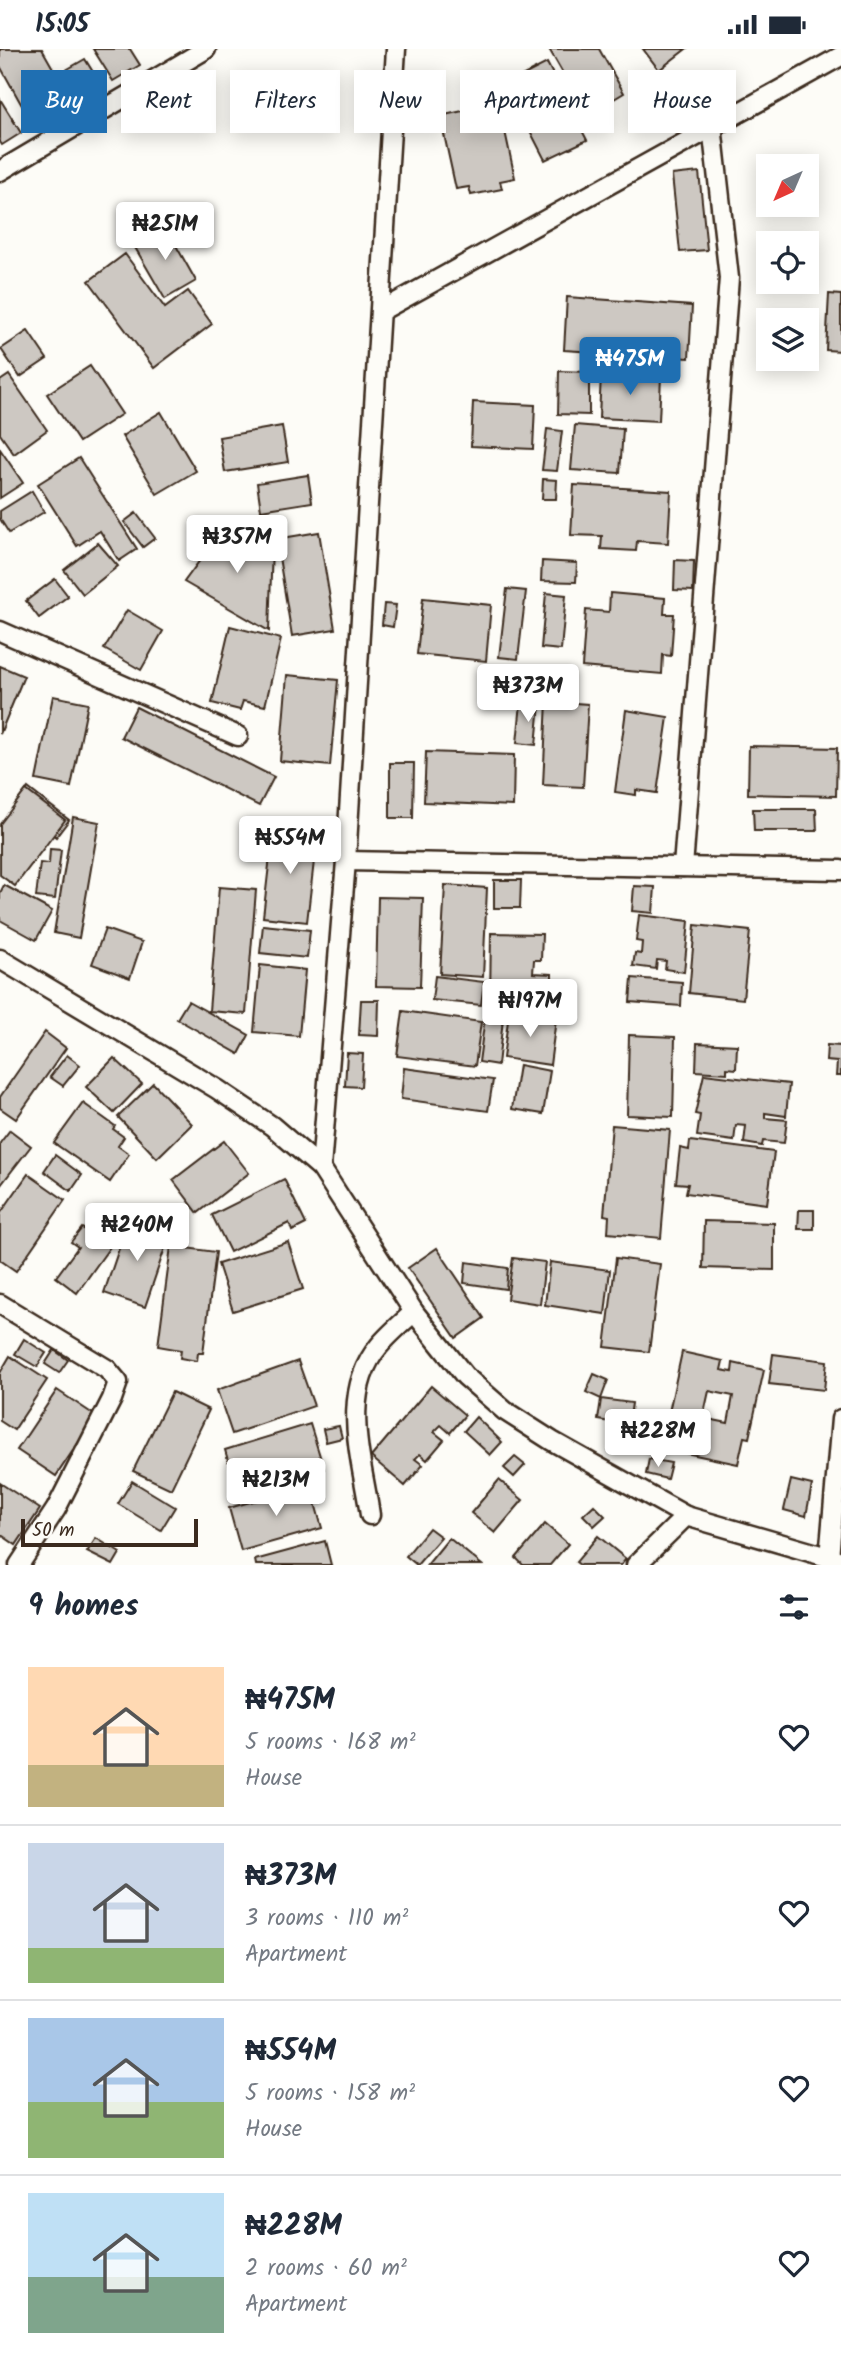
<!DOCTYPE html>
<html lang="en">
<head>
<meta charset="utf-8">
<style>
	:root { --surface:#fff; --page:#f2f2f3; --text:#1f2937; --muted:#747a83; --line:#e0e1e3; --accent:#1f6fb2 }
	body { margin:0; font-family:Kalam,sans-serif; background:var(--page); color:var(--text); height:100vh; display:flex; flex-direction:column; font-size:26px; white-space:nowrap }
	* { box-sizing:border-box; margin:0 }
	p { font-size:23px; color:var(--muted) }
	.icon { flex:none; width:38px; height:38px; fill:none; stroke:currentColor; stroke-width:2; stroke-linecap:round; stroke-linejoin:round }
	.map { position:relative; height:1516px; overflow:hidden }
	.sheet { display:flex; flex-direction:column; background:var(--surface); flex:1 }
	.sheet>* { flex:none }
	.guide { position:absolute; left:21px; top:21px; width:800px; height:63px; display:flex; gap:14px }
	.needle { width:46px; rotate:224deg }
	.fabs { position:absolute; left:756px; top:105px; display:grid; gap:14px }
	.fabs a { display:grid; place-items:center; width:63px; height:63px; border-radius:0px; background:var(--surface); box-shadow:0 4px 18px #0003; font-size:35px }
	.scale { position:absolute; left:21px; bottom:18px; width:177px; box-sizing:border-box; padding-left:7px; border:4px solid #3b2a1e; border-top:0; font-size:19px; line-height:24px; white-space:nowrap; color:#3b2a1e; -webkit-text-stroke:5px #fdfcf7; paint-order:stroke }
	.price { position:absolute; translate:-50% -60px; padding:0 16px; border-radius:7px; background:#fff; color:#222; font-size:23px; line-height:46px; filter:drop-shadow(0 2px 4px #0008) }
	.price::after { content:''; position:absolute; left:50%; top:42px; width:21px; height:16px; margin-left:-10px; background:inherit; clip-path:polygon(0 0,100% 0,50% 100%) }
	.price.active { background:var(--accent); color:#fff }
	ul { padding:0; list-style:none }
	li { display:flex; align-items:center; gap:21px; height:175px; padding:0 28px }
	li+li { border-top:2px solid var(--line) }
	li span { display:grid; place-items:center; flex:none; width:196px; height:140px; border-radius:0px; color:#555 }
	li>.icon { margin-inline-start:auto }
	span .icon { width:84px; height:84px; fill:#fffc; stroke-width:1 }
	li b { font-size:30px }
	h2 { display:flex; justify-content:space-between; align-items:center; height:84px; padding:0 28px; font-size:30px }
	.chip { padding:0 24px; border-radius:0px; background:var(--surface); box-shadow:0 4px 18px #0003; font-size:24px; line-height:63px }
	.chip.active { background:var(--accent); color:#fff }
	.status { display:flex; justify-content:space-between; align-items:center; height:49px; padding:0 35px; background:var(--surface); direction:ltr }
	.status svg { height:19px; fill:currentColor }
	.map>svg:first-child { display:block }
	.building { fill:#cdc8c2; stroke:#3b2a1e; stroke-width:2; fill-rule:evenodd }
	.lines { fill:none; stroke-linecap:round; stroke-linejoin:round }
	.minor-casing { stroke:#3b2a1e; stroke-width:23 }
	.minor { stroke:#fdfcf7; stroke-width:18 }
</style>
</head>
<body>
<div class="status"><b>15:05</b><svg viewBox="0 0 49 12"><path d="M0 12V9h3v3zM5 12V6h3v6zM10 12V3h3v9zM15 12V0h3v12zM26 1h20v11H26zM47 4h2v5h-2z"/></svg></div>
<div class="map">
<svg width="841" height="1516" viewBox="0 0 841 1516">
	<rect width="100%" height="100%" fill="#fdfcf7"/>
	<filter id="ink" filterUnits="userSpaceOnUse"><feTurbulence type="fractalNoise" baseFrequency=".0143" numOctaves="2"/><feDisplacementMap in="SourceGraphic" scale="14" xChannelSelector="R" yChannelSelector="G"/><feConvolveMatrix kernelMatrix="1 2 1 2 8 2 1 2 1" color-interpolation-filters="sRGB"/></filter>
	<g filter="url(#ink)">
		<g class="building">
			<path d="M0 0H42L70 49 30 71 0 17Z"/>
			<path d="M93 0H130L140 16 113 32Z"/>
			<path d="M549 0H599L624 44 587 66Z"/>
			<path d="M643 0H686L659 21Z"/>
			<path d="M85 10 101 36 82 47 66 21Z"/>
			<path d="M547 14 587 91 545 111 506 35Z"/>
			<path d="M0 50 21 84 2 96 0 93Z"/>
			<path d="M499 54 515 129 500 132 502 140 471 146 469 138 456 140 440 67Z"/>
			<path d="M699 123 707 201 680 203 672 126Z"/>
			<path d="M165 177 196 232 165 250 133 195Z"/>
			<path d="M125 205 165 259 188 242 212 275 154 319 89 232Z"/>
			<path d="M829 245 841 246V302L826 301Z"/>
			<path d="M567 248 692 257 689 309 564 301Z"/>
			<path d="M28 282 47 310 20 328 1 300Z"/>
			<path d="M90 317 122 365 79 393 47 345Z"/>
			<path d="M559 322 589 323V366L558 365Z"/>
			<path d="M601 325 661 327 659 372 599 369Z"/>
			<path d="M9 326 47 381 14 405 0 385V332Z"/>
			<path d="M473 353 535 356 533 400 471 397Z"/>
			<path d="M161 363 196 422 157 445 122 387Z"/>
			<path d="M575 376 623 380 620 424 571 421Z"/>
			<path d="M282 377 288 413 225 423 219 388Z"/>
			<path d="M547 380 562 382 557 422 542 421Z"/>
			<path d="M0 400 23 434 0 449Z"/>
			<path d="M79 409 137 500 119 512 100 482 77 497 38 435Z"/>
			<path d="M308 426 312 453 261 461 257 434Z"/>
			<path d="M543 430 557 431 556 450H542Z"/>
			<path d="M574 436 671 442 668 494 637 492 636 502 601 500 602 487 571 486Z"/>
			<path d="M32 442 44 463 9 484 0 470V462Z"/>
			<path d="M136 464 155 489 143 498 124 473Z"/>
			<path d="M240 479 272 498 269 582 184 533 214 492Z"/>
			<path d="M319 483 335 580 292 587 276 490Z"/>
			<path d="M98 494 118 517 83 545 64 521Z"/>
			<path d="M675 511 694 512 693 542 674 541Z"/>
			<path d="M542 512 577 514 576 533 541 532Z"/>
			<path d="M55 530 68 547 39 569 26 552Z"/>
			<path d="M507 540 526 542 518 610 499 608Z"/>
			<path d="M546 544 566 546 561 601 541 599Z"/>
			<path d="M610 544 665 549 664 565H674L671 607 663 606 662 625 582 618 586 561 609 563Z"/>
			<path d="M423 549 491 556 486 612 417 605Z"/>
			<path d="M384 555 396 556 393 578 382 576Z"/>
			<path d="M127 561 163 582 141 621 104 600Z"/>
			<path d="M230 577 281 590 265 657 243 652 240 661 212 654Z"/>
			<path d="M0 617 24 627 0 685Z"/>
			<path d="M287 626 338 631 330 717 280 712Z"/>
			<path d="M53 647 88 654 71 738 36 731Z"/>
			<path d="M547 652 588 655 583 738 543 736Z"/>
			<path d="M521 654 540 656 536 696 517 694Z"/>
			<path d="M136 658 274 728 259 757 121 688Z"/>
			<path d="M626 661 668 668 657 744 636 741V746L615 743Z"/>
			<path d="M749 697 837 699 836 747 748 745Z"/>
			<path d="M426 703 514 706 513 757 424 753Z"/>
			<path d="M390 714H414L413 769H390Z"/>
			<path d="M28 739 69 771 56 788 15 755Z"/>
			<path d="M26 741 65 771 15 837 0 826V775Z"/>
			<path d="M753 760H816L817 782H754Z"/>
			<path d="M73 768 99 773 79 889 54 884Z"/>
			<path d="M273 781 317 786 307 873 263 868Z"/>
			<path d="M50 800 61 801 55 850 36 848 40 814 49 815Z"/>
			<path d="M494 831H521L520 859H494Z"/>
			<path d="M4 836 52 862 36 891 0 871V844Z"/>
			<path d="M445 836 487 839 483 928 440 925Z"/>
			<path d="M634 837 655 838 653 864 632 862Z"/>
			<path d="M219 838 256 841 246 965 209 962Z"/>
			<path d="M378 848 423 849 420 938 376 937Z"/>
			<path d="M639 866 689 872 684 923 665 920 666 912 657 911 656 920 633 917 635 904 641 905 642 893 636 892Z"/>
			<path d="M263 876 310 881 307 909 260 904Z"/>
			<path d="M695 876 750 882 743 950 689 944Z"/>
			<path d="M105 880 142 893 130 929 92 915Z"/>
			<path d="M491 884 542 885 541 911H534L533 924 552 925V953L490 951Z"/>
			<path d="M260 916 305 921 299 987 254 983Z"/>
			<path d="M435 927 484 933 481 956 432 951Z"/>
			<path d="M632 929 682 933 681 957 630 953Z"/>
			<path d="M361 951H379L378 987 359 986Z"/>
			<path d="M188 952 249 986 239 1005 177 970Z"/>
			<path d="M403 962 481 973 475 1017 397 1007Z"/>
			<path d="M509 964 556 970 550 1016 503 1009Z"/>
			<path d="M485 968 503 970 498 1016 479 1013Z"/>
			<path d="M45 983 66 999 16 1070 0 1059V1048Z"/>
			<path d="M629 986 675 988 673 1068 627 1066Z"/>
			<path d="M697 994 737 996 736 1020 727 1019V1024L696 1022Z"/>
			<path d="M827 996 841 997V1027H836L837 1013 826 1012Z"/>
			<path d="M347 1004 363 1005 361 1038 345 1037Z"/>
			<path d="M67 1006 80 1016 63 1037 50 1028Z"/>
			<path d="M114 1009 142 1035 114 1064 86 1038Z"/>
			<path d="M519 1016 550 1022 543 1065 512 1060Z"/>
			<path d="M404 1019 493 1031 488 1062 401 1050Z"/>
			<path d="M704 1025 789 1035 786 1067 765 1064V1069L787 1071 784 1094 763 1092 762 1097 744 1094 746 1077 736 1076 734 1092 697 1087 700 1066 695 1065Z"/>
			<path d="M153 1034 192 1075 157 1109 118 1068Z"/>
			<path d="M83 1054 115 1077 113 1080 124 1088 118 1097 129 1105 110 1133 54 1094Z"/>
			<path d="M612 1076 670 1081 661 1189 608 1184 609 1167 604 1166Z"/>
			<path d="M10 1081 31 1097 0 1137V1094Z"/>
			<path d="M224 1092 249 1124 198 1164 173 1131Z"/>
			<path d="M690 1092 774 1103 767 1155 686 1144 688 1135 676 1134 680 1099 689 1101Z"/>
			<path d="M55 1106 82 1126 71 1142 44 1122Z"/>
			<path d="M28 1125 65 1151 16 1222 0 1211V1165Z"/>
			<path d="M284 1130 306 1175 292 1182 289 1174 230 1203 212 1166Z"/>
			<path d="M799 1161H814V1180H798Z"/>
			<path d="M129 1170 170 1184 145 1258 104 1244Z"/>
			<path d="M704 1172 774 1174V1221L703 1219Z"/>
			<path d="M90 1178 112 1195 77 1244 56 1228 78 1198 71 1193 82 1179 87 1182Z"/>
			<path d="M288 1193 303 1240 233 1262 218 1215Z"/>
			<path d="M171 1197 216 1203 203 1304H198L197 1312 180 1309 181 1301 158 1297Z"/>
			<path d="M437 1199 484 1269 456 1289 408 1219Z"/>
			<path d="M513 1209 545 1213 540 1255 507 1250Z"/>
			<path d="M616 1209 660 1215 649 1303 605 1298Z"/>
			<path d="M466 1213 508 1219 506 1240 464 1234Z"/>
			<path d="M550 1213 610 1221 605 1265 545 1256Z"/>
			<path d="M24 1290 46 1304 37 1318 15 1305Z"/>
			<path d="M54 1301 68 1311 59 1324 45 1315Z"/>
			<path d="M682 1303 723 1312 721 1321 732 1323 733 1314 764 1321 749 1389 744 1388 738 1415 676 1402 678 1390 664 1386ZM709 1342 733 1347 728 1374 703 1369Z"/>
			<path d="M773 1305 827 1312 824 1341 769 1335Z"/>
			<path d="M10 1307 47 1331 14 1381 0 1372V1324Z"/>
			<path d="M298 1312 314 1357 232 1385 217 1341Z"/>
			<path d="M594 1325 608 1331 601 1350 586 1343Z"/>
			<path d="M431 1337 465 1366 450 1384 441 1376 434 1383 444 1391 427 1411 420 1405 415 1410 423 1416 405 1437 371 1408Z"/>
			<path d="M57 1341 96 1367 56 1427 17 1401Z"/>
			<path d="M172 1343 209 1361 171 1440 133 1422Z"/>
			<path d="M601 1350 632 1354 629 1376 598 1371Z"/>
			<path d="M476 1368 502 1393 490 1406 464 1382Z"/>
			<path d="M310 1375 324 1420 238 1446 225 1401Z"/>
			<path d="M339 1377 342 1389 326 1393 323 1380Z"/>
			<path d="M515 1408 525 1416 514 1428 504 1419Z"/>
			<path d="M649 1410 671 1414 667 1430 646 1425Z"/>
			<path d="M499 1431 523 1451 495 1484 471 1464Z"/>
			<path d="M791 1431 812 1436 806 1467 784 1461Z"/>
			<path d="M132 1432 175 1458 161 1481 118 1455Z"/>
			<path d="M0 1434 40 1460 16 1496 0 1485Z"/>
			<path d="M310 1436 322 1479 241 1502 229 1459Z"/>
			<path d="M594 1456 605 1467 594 1477 583 1466Z"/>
			<path d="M545 1475 568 1495 550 1516H523L516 1509Z"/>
			<path d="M429 1479 441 1488 417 1516 406 1507Z"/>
			<path d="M598 1487 626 1510 621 1516H580L576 1513Z"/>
			<path d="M96 1489 120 1504 113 1516 87 1503Z"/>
			<path d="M449 1489 482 1516H427Z"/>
			<path d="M325 1492 331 1516H256L255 1511Z"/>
		</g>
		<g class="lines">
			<g class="minor-casing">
				<g id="minor">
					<path d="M0 122 206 0"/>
					<path d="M381 262 841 7"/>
					<path d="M0 582 238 687"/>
					<path d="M346 812 841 821"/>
					<path d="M683 818 729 229 712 77"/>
					<path d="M0 910 217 1040 272 1077 321 1119 414 1263 465 1327 505 1362 552 1392 686 1467 841 1512"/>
					<path d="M321 1119 346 812 396 0"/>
					<path d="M0 1255 107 1320 118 1333 112 1350 56 1460 19 1516"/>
					<path d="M370 1466C362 1411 339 1345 379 1297 389 1285 402 1274 414 1263"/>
					<path d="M829 1509 841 1370"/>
					<path d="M636 1516 686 1467"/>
				</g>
			</g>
			<use href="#minor" class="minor"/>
		</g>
	</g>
</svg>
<div class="fabs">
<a><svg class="needle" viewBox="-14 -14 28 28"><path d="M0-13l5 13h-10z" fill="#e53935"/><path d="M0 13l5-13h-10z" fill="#747a83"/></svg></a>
<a><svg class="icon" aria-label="locate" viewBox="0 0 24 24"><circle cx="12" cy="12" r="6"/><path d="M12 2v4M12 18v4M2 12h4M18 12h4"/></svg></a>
<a><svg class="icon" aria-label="layers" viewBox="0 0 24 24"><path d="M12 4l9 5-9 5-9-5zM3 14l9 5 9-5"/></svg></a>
</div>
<div class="scale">50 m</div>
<b class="price" style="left:165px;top:213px">₦251M</b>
<b class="price active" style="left:630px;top:348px">₦475M</b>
<b class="price" style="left:237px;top:526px">₦357M</b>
<b class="price" style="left:528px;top:675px">₦373M</b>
<b class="price" style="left:290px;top:827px">₦554M</b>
<b class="price" style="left:530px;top:990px">₦197M</b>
<b class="price" style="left:137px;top:1214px">₦240M</b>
<b class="price" style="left:658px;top:1420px">₦228M</b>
<b class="price" style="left:276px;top:1469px">₦213M</b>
<div class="guide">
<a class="chip active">Buy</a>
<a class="chip">Rent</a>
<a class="chip">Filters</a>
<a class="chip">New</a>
<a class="chip">Apartment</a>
<a class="chip">House</a>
</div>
</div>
<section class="sheet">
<h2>9 homes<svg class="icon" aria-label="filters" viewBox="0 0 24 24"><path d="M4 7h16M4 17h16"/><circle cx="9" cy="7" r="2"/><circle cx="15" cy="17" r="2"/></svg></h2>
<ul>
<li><span style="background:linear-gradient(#ffd9b3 70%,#c2b280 0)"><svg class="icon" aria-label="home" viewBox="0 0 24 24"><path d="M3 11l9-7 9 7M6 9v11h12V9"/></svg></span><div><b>₦475M</b><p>5 rooms · 168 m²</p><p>House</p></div><svg class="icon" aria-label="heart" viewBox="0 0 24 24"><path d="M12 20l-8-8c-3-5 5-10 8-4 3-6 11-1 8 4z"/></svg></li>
<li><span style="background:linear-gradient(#c9d6e8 75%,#8fb573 0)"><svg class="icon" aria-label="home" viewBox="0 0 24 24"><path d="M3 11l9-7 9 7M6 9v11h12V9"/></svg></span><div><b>₦373M</b><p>3 rooms · 110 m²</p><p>Apartment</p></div><svg class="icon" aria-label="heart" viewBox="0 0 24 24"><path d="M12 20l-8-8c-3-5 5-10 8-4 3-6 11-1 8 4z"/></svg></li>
<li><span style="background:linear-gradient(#a9c7e8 60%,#8fb573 0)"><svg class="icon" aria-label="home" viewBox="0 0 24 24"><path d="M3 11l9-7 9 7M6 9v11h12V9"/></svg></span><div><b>₦554M</b><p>5 rooms · 158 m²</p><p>House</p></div><svg class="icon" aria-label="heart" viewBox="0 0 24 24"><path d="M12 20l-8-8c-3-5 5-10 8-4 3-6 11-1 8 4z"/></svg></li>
<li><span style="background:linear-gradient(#bfe0f5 60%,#7fa58c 0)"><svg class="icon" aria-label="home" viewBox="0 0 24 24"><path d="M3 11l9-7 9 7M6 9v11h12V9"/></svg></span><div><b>₦228M</b><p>2 rooms · 60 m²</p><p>Apartment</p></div><svg class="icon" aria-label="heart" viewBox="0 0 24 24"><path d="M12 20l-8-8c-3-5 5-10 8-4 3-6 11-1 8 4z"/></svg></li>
</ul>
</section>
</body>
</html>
